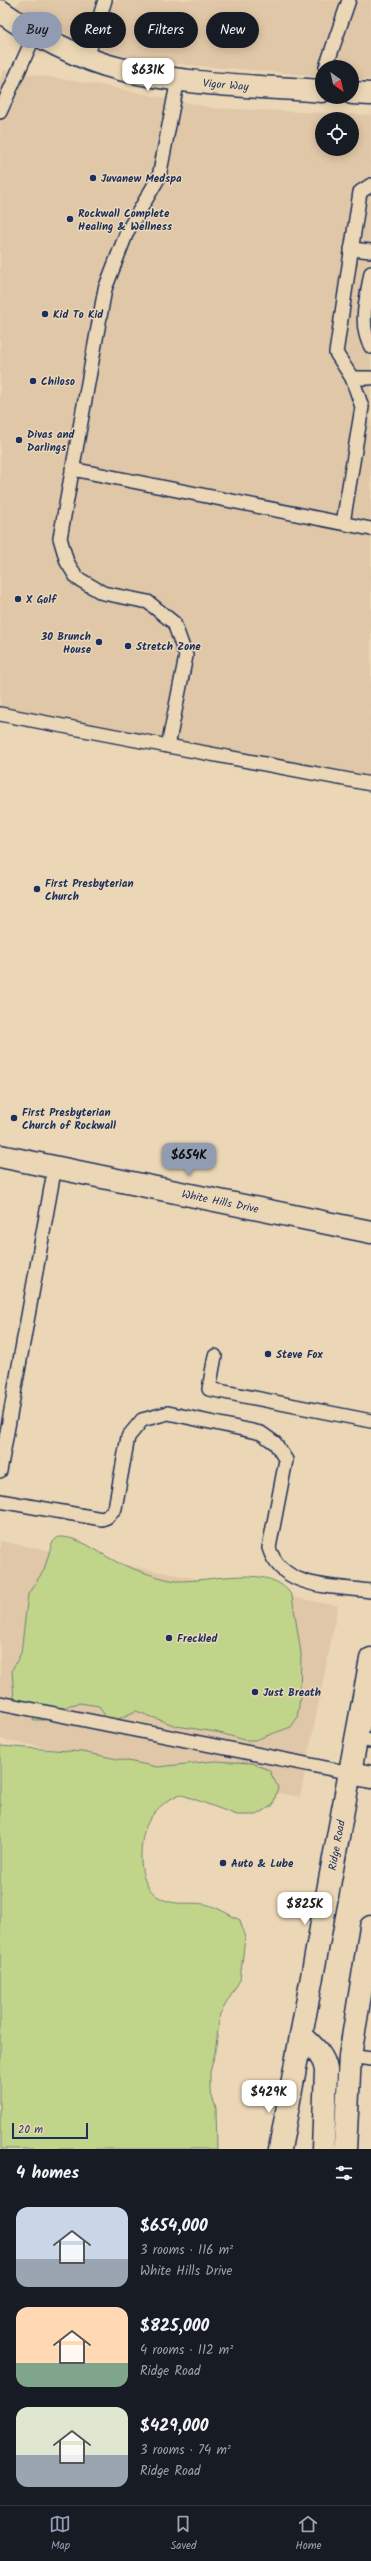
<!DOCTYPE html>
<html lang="en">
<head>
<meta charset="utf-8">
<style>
	:root { --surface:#171b24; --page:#242831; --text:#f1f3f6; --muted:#9ea1a6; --line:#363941; --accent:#919bb2 }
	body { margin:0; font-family:Kalam,sans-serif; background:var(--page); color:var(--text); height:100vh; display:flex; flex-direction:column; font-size:15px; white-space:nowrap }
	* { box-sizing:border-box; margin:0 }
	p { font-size:13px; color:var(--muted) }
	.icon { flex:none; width:22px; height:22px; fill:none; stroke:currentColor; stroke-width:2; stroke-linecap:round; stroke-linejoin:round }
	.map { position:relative; height:2149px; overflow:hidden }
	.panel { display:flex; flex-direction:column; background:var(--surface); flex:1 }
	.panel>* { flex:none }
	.banner { position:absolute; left:12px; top:12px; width:347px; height:36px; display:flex; gap:8px }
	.needle { width:26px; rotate:146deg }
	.fabs { position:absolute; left:315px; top:60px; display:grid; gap:8px }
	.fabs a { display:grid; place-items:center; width:44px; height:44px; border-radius:50%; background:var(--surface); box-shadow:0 2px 10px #0003; font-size:20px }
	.scale { position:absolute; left:12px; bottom:10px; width:76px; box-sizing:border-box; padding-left:4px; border:2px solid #1b2f5e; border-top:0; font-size:11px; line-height:14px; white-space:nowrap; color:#1b2f5e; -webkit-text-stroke:3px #ebd7b5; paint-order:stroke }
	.price { position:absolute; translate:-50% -34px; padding:0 9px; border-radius:8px; background:#fff; color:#222; font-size:13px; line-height:26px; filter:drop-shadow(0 1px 2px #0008) }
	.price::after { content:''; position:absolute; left:50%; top:24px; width:12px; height:9px; margin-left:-6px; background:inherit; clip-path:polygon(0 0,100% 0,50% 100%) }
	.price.on { background:var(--accent); color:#111 }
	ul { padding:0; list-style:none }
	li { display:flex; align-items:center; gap:12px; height:100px; padding:0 16px }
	li span { display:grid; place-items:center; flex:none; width:112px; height:80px; border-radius:12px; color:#555 }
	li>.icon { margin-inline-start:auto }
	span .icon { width:48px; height:48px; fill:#fffc; stroke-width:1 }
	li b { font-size:17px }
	h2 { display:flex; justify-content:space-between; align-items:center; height:48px; padding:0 16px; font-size:17px }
	.tag { padding:0 14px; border-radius:18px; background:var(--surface); box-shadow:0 2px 10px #0003; font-size:14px; line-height:36px }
	.tag.on { background:var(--accent); color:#111 }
	.tab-bar { display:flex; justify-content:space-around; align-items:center; height:56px; border-top:1px solid var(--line); background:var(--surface); font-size:11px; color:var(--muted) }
	.tab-bar a { display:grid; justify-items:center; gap:2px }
	.tab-bar .on { color:var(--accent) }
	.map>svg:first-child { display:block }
	.built { fill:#e0c7a7; fill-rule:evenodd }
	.green { fill:#c1d58a; stroke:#6e8274 }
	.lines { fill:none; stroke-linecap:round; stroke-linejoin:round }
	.lane-casing { stroke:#1b2f5e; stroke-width:16 }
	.street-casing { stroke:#1b2f5e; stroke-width:25 }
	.secondary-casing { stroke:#1b2f5e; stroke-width:25 }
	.lane { stroke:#ebd7b5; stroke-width:13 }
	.street { stroke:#ebd7b5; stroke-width:22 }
	.secondary { stroke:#ebd7b5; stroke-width:22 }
	.poi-dot { fill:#1b2f5e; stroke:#ebd7b5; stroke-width:1.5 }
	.labels { text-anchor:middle; stroke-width:3; stroke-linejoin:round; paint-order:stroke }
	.street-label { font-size:11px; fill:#1b2f5e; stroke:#ebd7b5 }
	.poi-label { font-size:11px; font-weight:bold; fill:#1b2f5e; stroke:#ebd7b5; text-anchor:start }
</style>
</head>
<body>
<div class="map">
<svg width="371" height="2149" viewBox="0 0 371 2149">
	<rect width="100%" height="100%" fill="#ebd7b5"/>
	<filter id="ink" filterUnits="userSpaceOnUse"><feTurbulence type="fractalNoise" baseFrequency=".025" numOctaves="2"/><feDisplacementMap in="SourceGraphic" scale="8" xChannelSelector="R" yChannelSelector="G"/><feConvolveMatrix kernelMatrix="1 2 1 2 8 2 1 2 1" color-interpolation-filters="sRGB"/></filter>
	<g filter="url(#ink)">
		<g class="built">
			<path d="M21 0H371V80L352 78V67H322V76L163 63 123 56 86 44 14 8Z"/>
			<path d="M4 70 105 86 213 108 370 115 371 108V783L0 721V78ZM322 119H352V149H322Z"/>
			<path d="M0 1541 338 1606 300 1797 0 1739Z"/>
		</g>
		<g class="green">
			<path d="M58 1537C81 1536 99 1554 119 1563 132 1569 164 1580 177 1581 211 1582 272 1562 292 1596L301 1653 300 1699 297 1718 291 1727 255 1740H245L216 1732 176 1726 136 1711 109 1723 99 1706 80 1703 70 1705 44 1720H34L19 1707 14 1699 12 1670 21 1653 28 1594 44 1570 52 1543Z"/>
			<path d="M0 1746 82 1752 158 1767 214 1761 252 1763 269 1770 278 1787 273 1805 257 1815H237L180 1794C159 1804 145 1818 142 1842 139 1864 141 1893 167 1901 178 1905 192 1902 204 1904 216 1906 229 1915 240 1920L245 1938 240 1980 220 2014 215 2053 210 2072V2091L216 2108 217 2149H0Z"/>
		</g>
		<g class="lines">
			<g class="lane-casing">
				<g id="lane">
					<path d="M87 58 105 0"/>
					<path d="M326 67 349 0"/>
					<path d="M0 112 36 32"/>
					<path d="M351 249 371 251"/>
					<path d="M371 273C367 297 358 325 371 347"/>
					<path d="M352 378H371"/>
					<path d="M72 469 371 529"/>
					<path d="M343 523 362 407 352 378 336 353 360 192 371 185"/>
					<path d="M0 714 168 746 186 656 174 623 148 602 103 593 77 578 67 562 60 538 105 289 127 232 159 177 178 79"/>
					<path d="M168 746 371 784"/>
					<path d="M215 1356 209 1389 371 1421"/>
					<path d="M0 1471 55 1166"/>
					<path d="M0 1501 102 1519 107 1517 115 1508 128 1437 142 1420 168 1413 261 1433 275 1443 286 1460 269 1548C282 1590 335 1586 371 1591"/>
					<path d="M0 1703 351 1773"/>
					<path d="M357 1739 371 1741"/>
					<path d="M350 2056 371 2059"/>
				</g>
			</g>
			<g class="street-casing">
				<g id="street">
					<path id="s1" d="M0 11C32 34 81 60 120 69 185 85 255 86 322 91"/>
					<path d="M352 93 371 94"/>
					<path id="s2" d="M0 1156 371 1232"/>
					<path d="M351 1773 371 1777"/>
				</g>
			</g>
			<g class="secondary-casing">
				<g id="secondary">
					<path d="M301 2035C312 2046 324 2055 326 2070L323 2149"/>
					<path id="s3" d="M280 2149 371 1659"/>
					<path d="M345 2149 350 2056 371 1927"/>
				</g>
			</g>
			<use href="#lane" class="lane"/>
			<use href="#street" class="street"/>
			<use href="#secondary" class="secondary"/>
		</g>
	</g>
	<g class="poi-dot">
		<circle cx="93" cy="178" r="4"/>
		<circle cx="70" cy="219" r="4"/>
		<circle cx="45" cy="314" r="4"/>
		<circle cx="33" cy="381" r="4"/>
		<circle cx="19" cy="440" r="4"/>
		<circle cx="18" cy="599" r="4"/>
		<circle cx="99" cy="642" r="4"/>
		<circle cx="128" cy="646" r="4"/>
		<circle cx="37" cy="889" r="4"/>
		<circle cx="14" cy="1118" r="4"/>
		<circle cx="268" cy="1354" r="4"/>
		<circle cx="169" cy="1638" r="4"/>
		<circle cx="255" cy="1692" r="4"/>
		<circle cx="223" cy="1863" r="4"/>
	</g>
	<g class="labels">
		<g class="street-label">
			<text dy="4" stroke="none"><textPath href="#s1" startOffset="241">Vigor Way</textPath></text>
			<text dy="4" stroke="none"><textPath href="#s2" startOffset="225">White Hills Drive</textPath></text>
			<text dy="4" stroke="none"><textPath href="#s3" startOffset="309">Ridge Road</textPath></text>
		</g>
		<g class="poi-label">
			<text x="101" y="182">Juvanew Medspa</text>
			<text x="78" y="217">Rockwall Complete<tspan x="78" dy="13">Healing &amp; Wellness</tspan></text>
			<text x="53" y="318">Kid To Kid</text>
			<text x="41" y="385">Chiloso</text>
			<text x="27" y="438">Divas and<tspan x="27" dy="13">Darlings</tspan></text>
			<text x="26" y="603">X Golf</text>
			<text x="91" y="640" text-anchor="end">30 Brunch<tspan x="91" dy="13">House</tspan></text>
			<text x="136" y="650">Stretch Zone</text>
			<text x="45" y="887">First Presbyterian<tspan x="45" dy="13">Church</tspan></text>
			<text x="22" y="1116">First Presbyterian<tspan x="22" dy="13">Church of Rockwall</tspan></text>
			<text x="276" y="1358">Steve Fox</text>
			<text x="177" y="1642">Freckled</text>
			<text x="263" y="1696">Just Breath</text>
			<text x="231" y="1867">Auto &amp; Lube</text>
		</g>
	</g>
</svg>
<div class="fabs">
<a><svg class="needle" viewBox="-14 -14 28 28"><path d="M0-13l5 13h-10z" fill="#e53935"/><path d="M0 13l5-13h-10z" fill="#9ea1a6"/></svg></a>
<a><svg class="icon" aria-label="locate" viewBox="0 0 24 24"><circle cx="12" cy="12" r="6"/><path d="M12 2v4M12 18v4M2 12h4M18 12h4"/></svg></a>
</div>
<div class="scale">20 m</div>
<b class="price" style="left:148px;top:92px">$631K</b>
<b class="price on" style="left:189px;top:1177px">$654K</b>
<b class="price" style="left:305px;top:1926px">$825K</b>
<b class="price" style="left:269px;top:2114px">$429K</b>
<div class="banner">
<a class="tag on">Buy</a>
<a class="tag">Rent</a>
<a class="tag">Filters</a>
<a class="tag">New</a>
</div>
</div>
<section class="panel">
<h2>4 homes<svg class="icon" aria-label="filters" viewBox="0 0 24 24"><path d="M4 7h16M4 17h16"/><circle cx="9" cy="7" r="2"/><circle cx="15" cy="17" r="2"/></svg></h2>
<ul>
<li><span style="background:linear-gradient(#c9d6e8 65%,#9aa5b1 0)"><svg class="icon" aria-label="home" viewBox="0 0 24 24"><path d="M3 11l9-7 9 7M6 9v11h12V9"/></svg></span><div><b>$654,000</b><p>3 rooms · 116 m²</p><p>White Hills Drive</p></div></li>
<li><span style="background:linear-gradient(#ffd9b3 70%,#7fa58c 0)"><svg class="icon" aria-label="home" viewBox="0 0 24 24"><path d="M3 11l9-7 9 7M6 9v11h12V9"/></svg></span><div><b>$825,000</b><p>4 rooms · 112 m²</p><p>Ridge Road</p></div></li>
<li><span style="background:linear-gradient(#dfe7d0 60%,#9aa5b1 0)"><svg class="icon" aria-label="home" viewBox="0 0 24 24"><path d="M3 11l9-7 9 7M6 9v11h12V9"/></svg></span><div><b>$429,000</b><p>3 rooms · 74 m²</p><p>Ridge Road</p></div></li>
</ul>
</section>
<nav class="tab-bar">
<a class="on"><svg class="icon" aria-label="map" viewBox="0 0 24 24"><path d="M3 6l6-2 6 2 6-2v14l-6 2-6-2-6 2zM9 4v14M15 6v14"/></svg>Map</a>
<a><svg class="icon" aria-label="saved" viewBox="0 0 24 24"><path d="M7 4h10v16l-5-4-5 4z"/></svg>Saved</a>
<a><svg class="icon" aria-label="home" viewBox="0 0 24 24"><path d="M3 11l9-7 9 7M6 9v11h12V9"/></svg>Home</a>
</nav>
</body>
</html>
